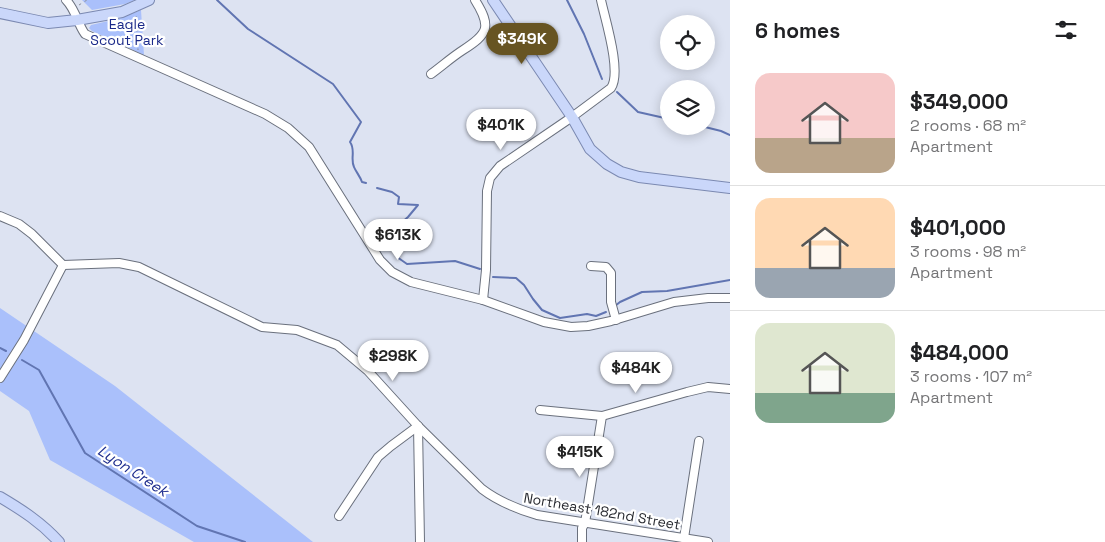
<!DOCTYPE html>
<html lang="en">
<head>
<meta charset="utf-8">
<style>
	:root { --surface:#fff; --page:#f6f6f6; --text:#202124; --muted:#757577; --line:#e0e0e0; --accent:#675422 }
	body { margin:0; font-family:"Space Grotesk",sans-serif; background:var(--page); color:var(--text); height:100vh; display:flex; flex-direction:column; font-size:19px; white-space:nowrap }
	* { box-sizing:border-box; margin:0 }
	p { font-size:16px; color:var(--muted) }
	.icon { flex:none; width:28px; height:28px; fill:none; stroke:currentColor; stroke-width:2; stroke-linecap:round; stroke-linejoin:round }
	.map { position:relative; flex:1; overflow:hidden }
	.details { display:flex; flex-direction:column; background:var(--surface); width:375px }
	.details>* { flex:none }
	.buttons { position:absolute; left:660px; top:15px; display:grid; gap:10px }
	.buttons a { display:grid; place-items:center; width:55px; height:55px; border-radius:50%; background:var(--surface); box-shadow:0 2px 12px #0003; font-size:25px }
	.price { position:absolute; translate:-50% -42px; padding:0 11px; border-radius:18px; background:#fff; color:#222; font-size:16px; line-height:32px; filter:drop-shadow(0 1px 2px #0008) }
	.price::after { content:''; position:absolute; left:50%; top:30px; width:15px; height:11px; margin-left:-8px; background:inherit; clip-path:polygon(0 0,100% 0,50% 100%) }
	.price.on { background:var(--accent); color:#fff }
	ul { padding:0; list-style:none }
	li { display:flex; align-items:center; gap:15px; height:125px; padding:0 25px }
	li+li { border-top:1px solid var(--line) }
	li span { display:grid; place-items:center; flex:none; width:140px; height:100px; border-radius:15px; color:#555 }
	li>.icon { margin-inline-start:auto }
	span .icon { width:60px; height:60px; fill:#fffc; stroke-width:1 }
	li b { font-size:21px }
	h2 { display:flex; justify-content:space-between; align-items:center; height:60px; padding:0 25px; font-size:21px }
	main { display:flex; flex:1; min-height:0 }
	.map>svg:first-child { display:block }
	.green { fill:#aac0fb }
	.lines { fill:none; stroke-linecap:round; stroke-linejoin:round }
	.stream { stroke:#6175b2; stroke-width:2 }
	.minor-casing { stroke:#6a707d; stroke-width:10 }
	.major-casing { stroke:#7b89b1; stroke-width:12 }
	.path { stroke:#8b909b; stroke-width:1; stroke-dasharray:2.5 4; stroke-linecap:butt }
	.minor { stroke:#fff; stroke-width:8 }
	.major { stroke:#cad7fa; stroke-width:10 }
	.labels { text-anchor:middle; stroke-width:4.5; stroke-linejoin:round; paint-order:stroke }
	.park-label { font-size:14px; fill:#1a2989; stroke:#fff }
	.street-label { font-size:14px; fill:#282a30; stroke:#fff }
	.water-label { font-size:15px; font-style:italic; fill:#1d2c8d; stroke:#fff }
</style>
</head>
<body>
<main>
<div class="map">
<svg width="730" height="542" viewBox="0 0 730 542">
	<rect width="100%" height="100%" fill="#dde3f2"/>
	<g class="green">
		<path d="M82 0H135L125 4 92 10Z"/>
		<path d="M141 10 144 55 92 31 89 28 91 25 121 18Z"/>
		<path d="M0 308 115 386 313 542H194L50 460 29 411 0 391Z"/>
	</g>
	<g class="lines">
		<g class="stream">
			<path d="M217 0 248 29 333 84 361 122 350 142C356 150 350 159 354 167 356 172 360 176 362 182L366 183"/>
			<path d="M567 0 584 34 602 79"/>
			<path d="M617 92 638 112 669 119"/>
			<path d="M701 126 721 131 730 135"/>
			<path d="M377 188 392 192 399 197 398 204 418 205 408 217 401 223 390 242 397 257 407 264 455 261 480 269"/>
			<path d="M493 277 516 278 524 285 533 299 542 310 560 318 587 314 596 316 606 312"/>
			<path d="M615 306 620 302 642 292 667 291 730 280"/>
			<path d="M0 348 6 351"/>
			<path d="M22 360 39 370 85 453 197 526 245 542"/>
		</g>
		<g class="minor-casing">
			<g id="minor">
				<path d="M66 0C76 10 77 23 85 34L265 114 288 128 309 147 380 260 392 272 411 282 483 300 544 322 571 327 588 326 611 321 674 302 708 298H730"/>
				<path d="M431 74C442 66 452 57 463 50 488 34 492 27 475 0"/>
				<path d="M0 216 19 224 32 234 63 265"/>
				<path d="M63 265 119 263 139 267 262 327 297 330 337 345 368 371 418 426 482 489C499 502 517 509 537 515L708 542"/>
				<path d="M591 266 606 267 611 273V302L616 320"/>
				<path d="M483 300 486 270 487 191 490 178 500 166 572 117 611 88C622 72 605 19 601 0"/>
				<path d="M0 378 24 340 63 265"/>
				<path d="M540 410 602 416 687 392 708 387 730 389"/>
				<path d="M418 426 420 542"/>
				<path d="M339 516 378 457 391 446 418 426"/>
				<path d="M684 538 699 441"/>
				<path d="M582 542V528L585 523 602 416"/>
			</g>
		</g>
		<g class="major-casing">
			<g id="major">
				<path d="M493 0 572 117 590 149 607 164 621 172 639 177 730 188"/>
				<path d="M0 13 48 23 77 20 122 12 149 0"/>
				<path d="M0 497C22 510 42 523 59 542"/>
			</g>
		</g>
		<g class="path">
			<path d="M79 5 87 0"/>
			<path d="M136 16 138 50"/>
		</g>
		<use href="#minor" class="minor"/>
		<use href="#major" class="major"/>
	</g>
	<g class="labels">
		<g class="park-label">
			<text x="127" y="29">Eagle<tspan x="127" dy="16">Scout Park</tspan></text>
		</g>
		<g class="street-label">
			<text transform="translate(602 511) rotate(10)" y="5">Northeast 182nd Street</text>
		</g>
		<g class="water-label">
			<text transform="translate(133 471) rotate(33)" y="5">Lyon Creek</text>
		</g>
	</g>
</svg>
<div class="buttons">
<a><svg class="icon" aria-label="locate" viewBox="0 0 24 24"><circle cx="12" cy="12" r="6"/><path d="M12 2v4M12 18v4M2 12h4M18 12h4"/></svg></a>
<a><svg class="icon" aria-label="layers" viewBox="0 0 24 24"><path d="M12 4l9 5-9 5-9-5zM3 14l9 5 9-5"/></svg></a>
</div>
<b class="price on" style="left:522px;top:65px">$349K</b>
<b class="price" style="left:501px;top:151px">$401K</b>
<b class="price" style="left:398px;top:261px">$613K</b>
<b class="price" style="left:393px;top:382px">$298K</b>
<b class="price" style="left:636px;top:394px">$484K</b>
<b class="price" style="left:580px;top:478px">$415K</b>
</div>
<section class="details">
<h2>6 homes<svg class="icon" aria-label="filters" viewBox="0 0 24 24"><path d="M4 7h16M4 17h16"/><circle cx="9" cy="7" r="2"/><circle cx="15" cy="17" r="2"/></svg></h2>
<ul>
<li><span style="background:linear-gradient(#f6c9c9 65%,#b9a48a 0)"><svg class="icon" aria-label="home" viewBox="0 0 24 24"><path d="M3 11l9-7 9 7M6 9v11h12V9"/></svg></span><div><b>$349,000</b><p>2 rooms · 68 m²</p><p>Apartment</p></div></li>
<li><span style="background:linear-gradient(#ffd9b3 70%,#9aa5b1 0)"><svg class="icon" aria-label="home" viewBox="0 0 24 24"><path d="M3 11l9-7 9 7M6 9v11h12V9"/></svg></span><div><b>$401,000</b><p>3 rooms · 98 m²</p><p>Apartment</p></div></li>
<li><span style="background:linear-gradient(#dfe7d0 70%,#7fa58c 0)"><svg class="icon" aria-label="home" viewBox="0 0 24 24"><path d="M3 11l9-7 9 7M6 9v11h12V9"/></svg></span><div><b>$484,000</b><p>3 rooms · 107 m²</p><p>Apartment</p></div></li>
</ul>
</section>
</main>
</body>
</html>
